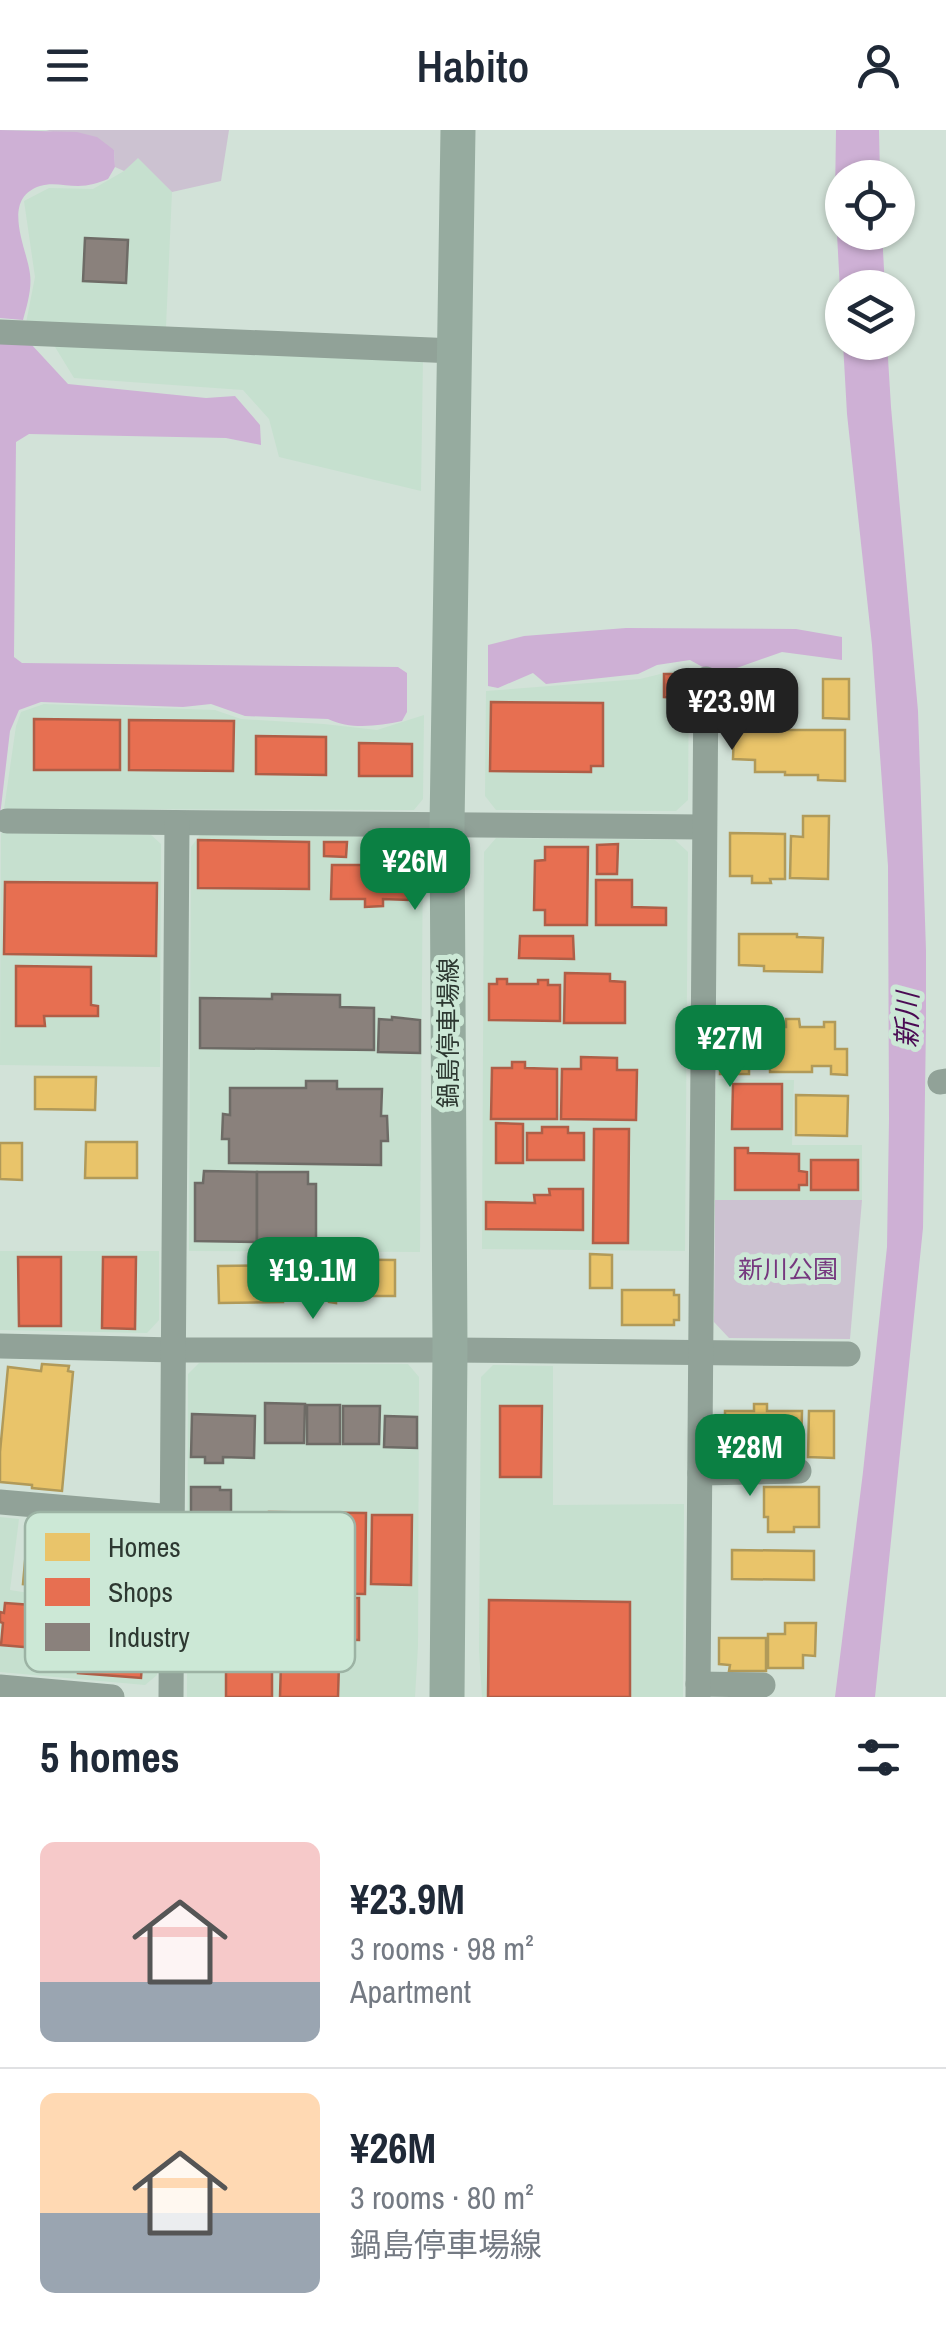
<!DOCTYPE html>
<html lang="en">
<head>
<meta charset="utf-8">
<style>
	:root { --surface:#fff; --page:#f2f2f3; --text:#1f2937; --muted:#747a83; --line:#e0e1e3; --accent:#0b8043 }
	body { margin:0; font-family:"Archivo Narrow","Noto Sans JP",sans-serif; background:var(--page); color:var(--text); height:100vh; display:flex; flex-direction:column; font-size:38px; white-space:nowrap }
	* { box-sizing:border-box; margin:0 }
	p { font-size:32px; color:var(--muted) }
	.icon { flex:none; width:55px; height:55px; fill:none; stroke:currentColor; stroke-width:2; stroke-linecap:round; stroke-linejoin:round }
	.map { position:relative; height:1567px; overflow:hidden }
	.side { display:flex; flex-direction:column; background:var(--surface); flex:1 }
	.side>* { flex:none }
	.tools { position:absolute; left:825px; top:30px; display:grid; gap:20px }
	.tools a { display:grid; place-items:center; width:90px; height:90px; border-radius:50%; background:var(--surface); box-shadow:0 2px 8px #0004; font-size:50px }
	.price { position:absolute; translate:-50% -85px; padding:0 22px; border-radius:20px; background:var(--accent); color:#fff; font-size:32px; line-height:65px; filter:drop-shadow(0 2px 5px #0008) }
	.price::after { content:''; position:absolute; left:50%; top:60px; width:30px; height:22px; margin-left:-15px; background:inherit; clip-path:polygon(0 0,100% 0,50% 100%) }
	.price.selected { background:#222; color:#fff }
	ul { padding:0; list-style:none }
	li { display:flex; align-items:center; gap:30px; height:250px; padding:0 40px }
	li+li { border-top:2px solid var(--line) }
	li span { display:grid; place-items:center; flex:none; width:280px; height:200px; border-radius:15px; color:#555 }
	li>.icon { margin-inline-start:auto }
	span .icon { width:120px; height:120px; fill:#fffc; stroke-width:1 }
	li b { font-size:42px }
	h2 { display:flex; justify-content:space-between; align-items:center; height:120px; padding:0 40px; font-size:42px }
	header { display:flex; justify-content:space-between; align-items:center; height:130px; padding:0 40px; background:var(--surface); font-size:45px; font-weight:600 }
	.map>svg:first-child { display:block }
	.built { fill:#c6e0cf }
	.green { fill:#ccc2d1 }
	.water { fill:#ceb0d5 }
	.homes { fill:#e9c46a; stroke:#b19a59; stroke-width:2.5 }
	.shops { fill:#e76f51; stroke:#af5e47; stroke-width:2.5 }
	.industry { fill:#8a817c; stroke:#6e6b66; stroke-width:2.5 }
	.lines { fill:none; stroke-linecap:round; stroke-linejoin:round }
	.minor { stroke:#91a298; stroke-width:25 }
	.secondary { stroke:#96ab9f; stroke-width:35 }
	.labels { text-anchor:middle; stroke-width:10; stroke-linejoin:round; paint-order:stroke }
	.street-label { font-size:25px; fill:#2d3831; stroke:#cce8d6 }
	.park-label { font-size:25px; fill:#76387f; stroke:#cce8d6 }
	.water-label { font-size:28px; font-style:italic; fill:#4a0a53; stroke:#cce8d6 }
	.key { fill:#cce8d6; stroke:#9cb3a4; stroke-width:2.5 }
	.key-label { font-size:28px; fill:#2d3831 }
</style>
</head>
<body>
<header><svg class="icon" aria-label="menu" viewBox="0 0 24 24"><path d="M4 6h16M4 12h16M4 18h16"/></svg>Habito<svg class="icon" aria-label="person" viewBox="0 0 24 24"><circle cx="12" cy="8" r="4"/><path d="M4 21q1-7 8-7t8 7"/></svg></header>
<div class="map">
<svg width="946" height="1567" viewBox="0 0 946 1567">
	<rect width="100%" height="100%" fill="#d2e2d8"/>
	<g class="built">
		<path d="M138 27 172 62 166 197 423 227 421 361 279 327 269 289 243 260 74 248 41 194 26 193 35 147 24 71 49 58 93 59 124 41Z"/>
		<path d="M689 537 688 670 676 681 496 680 485 666 486 561 640 549Z"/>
		<path d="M44 574 215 580 241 589 324 594 377 600 424 585 423 669 414 680 4 679 16 596 21 582Z"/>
		<path d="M1 703 151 705 161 714 160 937 0 935Z"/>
		<path d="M200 705 413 707 423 717 420 1122 189 1121 191 717Z"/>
		<path d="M496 708 675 710 688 722 685 1121 482 1119 484 722Z"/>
		<path d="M716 949 794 950 792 1015H862V1070H715Z"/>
		<path d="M0 1121H159V1190L147 1203 0 1200Z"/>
		<path d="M199 1233 408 1234 419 1247 418 1516 415 1567H187L188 1244Z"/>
		<path d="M493 1235 553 1236V1375L684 1374 683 1567H482L479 1521 481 1247Z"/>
		<path d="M0 1387 19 1389 10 1460 81 1471 79 1508 158 1516 157 1545 145 1555 0 1542Z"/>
	</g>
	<g class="green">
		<path d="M46 0H229L221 51 172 62 138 28 124 41 115 37 114 20Z"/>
		<path d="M715 1070H862L850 1209 729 1208 714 1192Z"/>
	</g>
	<g class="water">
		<path d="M0 0 77 2 97 7 114 20 115 37 108 49C98 53 89 56 78 56 66 56 52 52 40 56 0 69 27 118 30 144 32 159 27 175 23 190L0 188Z"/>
		<path d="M836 0H879L880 47 842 48V102L882 103 885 157 842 158V197L835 67Z"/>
		<path d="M887 212 891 277 918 581 926 820V894L923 1098 875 1567H835L863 1342 887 1117 889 989 888 736 872 515 847 284 843 213Z"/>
		<path d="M0 214H31L68 254 206 268 235 266 260 295 261 315 226 308 29 304 16 312 14 527 22 533 398 537 407 543V582L402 591C378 596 351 600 328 589L245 586 211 574 183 577 41 572 19 580 10 601 0 686Z"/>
		<path d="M626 498 796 499 842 507V530L782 522 717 545 690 530 657 535 638 544 546 554 533 543 498 558 488 556V515L524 506Z"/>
	</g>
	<g class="homes">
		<path d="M823 549H849V589L823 588Z"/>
		<path d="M734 600H845V651L818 650V645H785V642H755V630L733 629Z"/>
		<path d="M803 686H829L828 749 790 748 791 706 803 707Z"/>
		<path d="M730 703 785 704V749H770L771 753H752V746H730Z"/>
		<path d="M739 804H797V807L823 808 822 842 764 841V836L739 835Z"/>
		<path d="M786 889H799L800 897H824V892H835V919H847V945L831 944V936H812V942H770V897H786Z"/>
		<path d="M721 890H749V944H720Z"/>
		<path d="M35 947H96L95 980 35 979Z"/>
		<path d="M796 965 848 966 847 1006 796 1005Z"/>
		<path d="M86 1012H137V1048H85Z"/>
		<path d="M0 1013H22V1050L0 1049Z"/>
		<path d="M590 1124 612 1125V1158H590Z"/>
		<path d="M292 1129 395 1130V1166H336V1173L329 1172V1166H291Z"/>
		<path d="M282 1135 283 1172 219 1173 218 1136Z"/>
		<path d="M622 1160H674V1165H679V1190H674V1195H622Z"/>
		<path d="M42 1234 69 1236 68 1241 73 1242 62 1361 32 1358V1355L0 1352V1322L8 1237 41 1241Z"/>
		<path d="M754 1274H767V1281H802L801 1323H771V1330H758V1323L725 1322V1281H754Z"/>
		<path d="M809 1281H834V1328L808 1327Z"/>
		<path d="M764 1357H819V1397H794V1402H768V1387H764Z"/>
		<path d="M27 1410 79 1414 75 1459 23 1454Z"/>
		<path d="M732 1420 814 1421V1450L732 1449Z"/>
		<path d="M785 1493H816L815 1526 803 1525V1538H768V1504H785Z"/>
		<path d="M719 1508H766V1541H729L730 1535 719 1534Z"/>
	</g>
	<g class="shops">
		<path d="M664 544H684V568L664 567Z"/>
		<path d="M491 572 603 573V636H591V642L490 641Z"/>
		<path d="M34 589 120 590V640H34Z"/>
		<path d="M129 590 234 591 233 641 129 640Z"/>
		<path d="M256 606 326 607V645L256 644Z"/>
		<path d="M359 613 412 614V646H359Z"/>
		<path d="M198 710 309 712V759L198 758Z"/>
		<path d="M324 712H347L346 727 324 726Z"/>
		<path d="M618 714 617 744H597V715Z"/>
		<path d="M545 717H588L587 795H545V780H534L535 731 545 730Z"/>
		<path d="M369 731H388V739L415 740V749H409V770L383 769V776L365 777V769H331L332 735H369Z"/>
		<path d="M596 750H632V777L666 778V795H596Z"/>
		<path d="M5 752 157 753 156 826 4 824Z"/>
		<path d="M520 806H573L574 829 519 828Z"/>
		<path d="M16 836 91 837V875L98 876V886H44L45 896H16Z"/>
		<path d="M565 843 610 844V851L625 852V893H564Z"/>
		<path d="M497 849H507V854H538V850H548V855H560V891L489 890V854H497Z"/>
		<path d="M581 927 617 928V940H637L636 990 561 989 562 939H581Z"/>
		<path d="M512 932H525V938L557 939V989H491L492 938H512Z"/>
		<path d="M733 954H782V999H732Z"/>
		<path d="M496 993 523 994V1033H496Z"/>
		<path d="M542 997H568V1003H584V1030H527V1003H542Z"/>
		<path d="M594 999H629L628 1113H593Z"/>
		<path d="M735 1018H748V1023L799 1024V1041L807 1042V1055H799V1060H735Z"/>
		<rect x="811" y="1030" width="47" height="30"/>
		<path d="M549 1059H583V1100L486 1099V1072L535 1073 534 1065H550Z"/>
		<path d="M18 1127H61V1196H19Z"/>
		<path d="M103 1127H136L135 1199 102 1198Z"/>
		<path d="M500 1276H542L541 1347H500Z"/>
		<path d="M269 1382 366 1383 365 1464 268 1463Z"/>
		<path d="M372 1385H412L411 1455 371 1454Z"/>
		<path d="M279 1468H359V1510L307 1509V1517L295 1516V1509H278Z"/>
		<path d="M227 1470 272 1471V1567H226V1530H221L220 1517H226Z"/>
		<path d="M489 1470 630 1472V1567H488Z"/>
		<path d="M5 1473 73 1478 70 1521 1 1515 3 1493 0 1492V1482L4 1483Z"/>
		<path d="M80 1515 143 1521 141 1548 78 1543Z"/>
		<path d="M281 1533H339L338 1567H280Z"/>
	</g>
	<g class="industry">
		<path d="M85 108 128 110 126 153 83 151Z"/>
		<path d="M272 864 340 865V877L374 878V920L200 918V868L272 869Z"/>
		<path d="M392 887 420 890V923L378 922 379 889 392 890Z"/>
		<path d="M306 951H337V959H382L381 986H387L388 1011H381V1035L229 1033V1009H222L223 984 230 985V958H306Z"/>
		<path d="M204 1041 257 1042V1112L195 1111V1053H203Z"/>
		<path d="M257 1042H308V1054H316V1112H257Z"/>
		<path d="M265 1273 305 1274 304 1313H265Z"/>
		<rect x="307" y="1275" width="33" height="39"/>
		<path d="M343 1276H380L379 1314H343Z"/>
		<path d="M192 1284 255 1286 254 1328 223 1327V1333H205V1327H191Z"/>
		<path d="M385 1286 417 1287V1318L384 1317Z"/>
		<path d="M191 1357H220V1360H231V1392L191 1391Z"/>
	</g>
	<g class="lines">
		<g class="minor">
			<path d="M0 202 455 221"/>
			<path d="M7 691 704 697"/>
			<path d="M940 952 946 951"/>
			<path d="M0 1216 175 1220H450L848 1224"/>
			<path d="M700 1343 799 1341"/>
			<path d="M0 1372 173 1387"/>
			<path d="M698 1554 763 1555"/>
			<path d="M0 1557 112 1567"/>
			<path d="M171 1567 177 693"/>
			<path d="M698 1567 706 549"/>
		</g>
		<path class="secondary" d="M447 1567 450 1220 447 695 458 0"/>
	</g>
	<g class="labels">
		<g class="street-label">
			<text transform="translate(448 903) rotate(-90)" y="9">鍋島停車場線</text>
		</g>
		<g class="park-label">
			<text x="788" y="1148">新川公園</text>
		</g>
		<g class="water-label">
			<text transform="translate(907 890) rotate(-89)" y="10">新川</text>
		</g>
	</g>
	<rect x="25" y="1382" width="330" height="160" rx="15" class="key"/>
	<rect x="45" y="1403" width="45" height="28" fill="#e9c46a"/>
	<rect x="45" y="1448" width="45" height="28" fill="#e76f51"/>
	<rect x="45" y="1493" width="45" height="28" fill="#8a817c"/>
	<g class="key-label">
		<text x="108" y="1427">Homes</text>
		<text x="108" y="1472">Shops</text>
		<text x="108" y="1517">Industry</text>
	</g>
</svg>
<div class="tools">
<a><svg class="icon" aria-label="locate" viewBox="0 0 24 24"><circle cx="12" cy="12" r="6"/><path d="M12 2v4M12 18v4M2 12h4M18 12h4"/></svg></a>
<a><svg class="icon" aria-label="layers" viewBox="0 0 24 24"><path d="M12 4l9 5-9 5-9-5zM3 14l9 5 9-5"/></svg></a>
</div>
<b class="price selected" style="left:732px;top:623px">¥23.9M</b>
<b class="price" style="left:415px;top:783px">¥26M</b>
<b class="price" style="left:730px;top:960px">¥27M</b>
<b class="price" style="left:313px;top:1192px">¥19.1M</b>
<b class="price" style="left:750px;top:1369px">¥28M</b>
</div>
<section class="side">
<h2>5 homes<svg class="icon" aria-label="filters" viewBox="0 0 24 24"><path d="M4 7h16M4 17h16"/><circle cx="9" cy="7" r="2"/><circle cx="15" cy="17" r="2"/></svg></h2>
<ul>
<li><span style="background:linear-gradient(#f6c9c9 70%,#9aa5b1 0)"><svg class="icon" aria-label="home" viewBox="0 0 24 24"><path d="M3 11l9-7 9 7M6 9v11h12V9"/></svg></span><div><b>¥23.9M</b><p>3 rooms · 98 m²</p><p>Apartment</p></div></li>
<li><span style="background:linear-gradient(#ffd9b3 60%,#9aa5b1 0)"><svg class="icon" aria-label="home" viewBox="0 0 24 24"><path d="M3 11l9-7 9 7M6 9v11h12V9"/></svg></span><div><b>¥26M</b><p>3 rooms · 80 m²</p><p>鍋島停車場線</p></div></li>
</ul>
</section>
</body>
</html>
